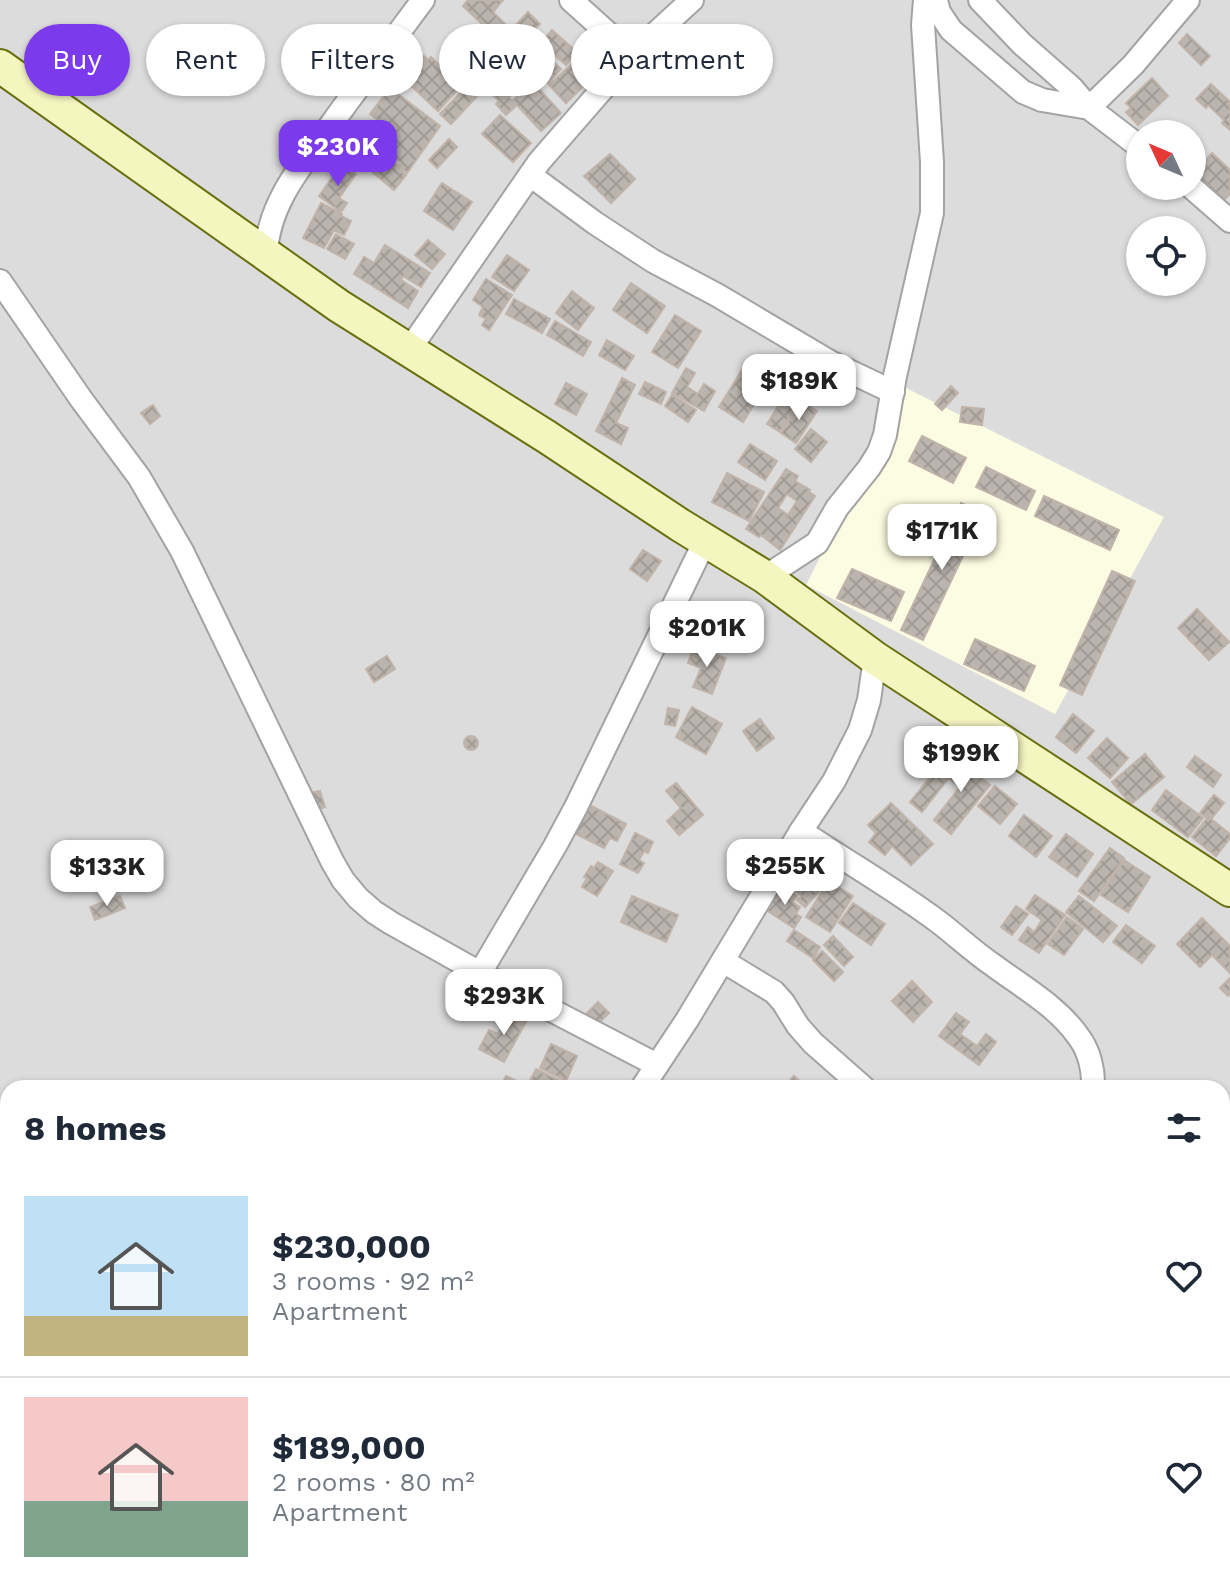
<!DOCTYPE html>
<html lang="en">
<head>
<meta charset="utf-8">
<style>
	:root { --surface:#fff; --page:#f6f6f7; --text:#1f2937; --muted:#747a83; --line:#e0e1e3; --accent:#7c3aed }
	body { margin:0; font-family:"Work Sans",sans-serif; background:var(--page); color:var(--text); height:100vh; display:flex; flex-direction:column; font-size:30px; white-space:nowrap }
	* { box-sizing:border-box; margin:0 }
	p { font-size:26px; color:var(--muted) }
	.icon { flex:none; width:44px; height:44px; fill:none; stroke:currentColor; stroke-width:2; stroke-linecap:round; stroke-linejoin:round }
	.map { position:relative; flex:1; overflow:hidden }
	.details { position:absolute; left:0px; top:1080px; width:1230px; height:512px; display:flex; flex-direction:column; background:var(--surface); border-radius:24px 24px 0 0; box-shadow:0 2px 6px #0004 }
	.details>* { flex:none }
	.guide { position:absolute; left:24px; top:24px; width:800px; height:72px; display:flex; gap:16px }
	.needle { width:52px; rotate:314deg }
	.tools { position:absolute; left:1126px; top:120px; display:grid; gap:16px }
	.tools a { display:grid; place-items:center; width:80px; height:80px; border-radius:50%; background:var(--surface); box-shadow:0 2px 6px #0004; font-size:40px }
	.price { position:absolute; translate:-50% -68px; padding:0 18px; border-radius:16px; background:#fff; color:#222; font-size:26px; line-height:52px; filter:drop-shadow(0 2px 4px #0008) }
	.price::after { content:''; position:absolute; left:50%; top:48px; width:24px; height:18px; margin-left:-12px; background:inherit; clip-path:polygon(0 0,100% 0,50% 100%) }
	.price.active { background:var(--accent); color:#fff }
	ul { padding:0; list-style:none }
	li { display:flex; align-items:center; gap:24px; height:200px; padding:0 24px }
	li+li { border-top:2px solid var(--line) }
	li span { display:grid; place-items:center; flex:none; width:224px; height:160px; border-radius:0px; color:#555 }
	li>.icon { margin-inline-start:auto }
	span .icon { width:96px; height:96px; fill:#fffc; stroke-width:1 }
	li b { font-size:34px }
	h2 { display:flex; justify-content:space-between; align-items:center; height:96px; padding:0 24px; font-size:34px }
	.chip { padding:0 28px; border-radius:36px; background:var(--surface); box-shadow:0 2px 6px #0004; font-size:28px; line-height:72px }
	.chip.active { background:var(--accent); color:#fff }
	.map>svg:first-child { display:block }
	.residential { fill:#dddcdc; fill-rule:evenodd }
	.education { fill:#fcfce2 }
	.building { fill:url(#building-cross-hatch); stroke:#c0b3aa; stroke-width:2; fill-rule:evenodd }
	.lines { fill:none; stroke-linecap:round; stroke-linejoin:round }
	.street-casing { stroke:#a3a3a3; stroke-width:26 }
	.secondary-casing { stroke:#686f0e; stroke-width:36 }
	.street { stroke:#fff; stroke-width:22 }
	.secondary { stroke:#f4f5bf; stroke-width:32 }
</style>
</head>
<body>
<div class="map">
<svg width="1230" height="1592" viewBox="0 0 1230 1592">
	<defs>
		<pattern id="building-cross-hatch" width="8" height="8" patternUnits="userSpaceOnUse" patternTransform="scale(2)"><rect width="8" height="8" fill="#bcb5af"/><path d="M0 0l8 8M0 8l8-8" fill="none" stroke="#a19b96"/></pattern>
	</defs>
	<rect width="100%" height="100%" fill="#efece6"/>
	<path class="residential" d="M0 0H1230V1592H0ZM1140 134H1192V186H1140ZM1140 230H1192V282H1140ZM8 1088H1222V1584H8Z"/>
	<path class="education" d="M906 388 1164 517 1055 714 806 585Z"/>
	<g class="building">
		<path d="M468 0H503L493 12 511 30 528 12 540 24 523 41 527 44 515 56 463 6Z"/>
		<path d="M552 30 577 52 566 65 541 43Z"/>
		<path d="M1187 34 1210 56 1201 65 1179 43Z"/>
		<path d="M533 43 561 69 548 83 520 57Z"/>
		<path d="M424 56 428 60 431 57 461 86 438 111 407 82 413 76 409 72Z"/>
		<path d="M575 61 591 79 566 103 549 85Z"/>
		<path d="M506 65 512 72 504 82 497 75Z"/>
		<path d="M516 71 526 81 509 97 512 101 533 82 561 113 541 131 517 105 506 115 496 104 499 101 491 93Z"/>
		<path d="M1152 78 1168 96 1138 125 1126 112 1131 108 1126 103Z"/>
		<path d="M469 84 479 94 451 124 440 114Z"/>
		<path d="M1211 84 1230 102V130L1222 123 1224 120 1208 105 1206 108 1196 99Z"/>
		<path d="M390 88 440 126 407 173 398 166 401 163 387 152 397 134 370 114Z"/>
		<path d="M500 115 531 143 513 162 482 134Z"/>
		<path d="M362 125 388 146 383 152 397 164 396 166 406 175 394 190 347 151 356 140 352 137Z"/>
		<path d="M449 139 457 147 437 168 429 160Z"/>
		<path d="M1212 153 1230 170V194L1224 200 1194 173Z"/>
		<path d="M610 154 635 179 611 203 584 176Z"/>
		<path d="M342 164 356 174 339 198 347 203 341 212 319 196Z"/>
		<path d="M442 183 472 202 453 230 424 211Z"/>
		<path d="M321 203 342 214 341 216 351 221 344 235 334 230 324 248 303 238Z"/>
		<path d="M336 234 354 244 345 259 327 249Z"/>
		<path d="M428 240 445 254 432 269 415 255Z"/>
		<path d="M385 245 430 273 421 287 403 276 401 280 418 291 408 308 354 274 364 257 374 263Z"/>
		<path d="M507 255 529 270 514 291 492 277Z"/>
		<path d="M486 279 512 295 489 330 482 325 486 319 479 315 483 307 473 300Z"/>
		<path d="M631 283 665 306 647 333 613 310Z"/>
		<path d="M572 291 594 308 578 330 556 313Z"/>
		<path d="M514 299 550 319 542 333 506 314Z"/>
		<path d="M675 315 701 331 678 368 652 352Z"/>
		<path d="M555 321 591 342 583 356 547 335Z"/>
		<path d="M607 340 634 356 625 370 599 355Z"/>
		<path d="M747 362 771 377 743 422 719 407Z"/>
		<path d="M686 368 695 373 687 387 698 394 704 384 715 391 704 411 672 393Z"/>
		<path d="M622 378 635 385 616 423 628 428 621 444 596 431Z"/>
		<path d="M645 382 666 392 661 404 639 394Z"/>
		<path d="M566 383 587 394 576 415 555 404Z"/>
		<path d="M951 386 958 393 942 410 935 404Z"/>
		<path d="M672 395 696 410 688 422 665 406Z"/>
		<path d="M785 395 798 403 780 432 767 424Z"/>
		<path d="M801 401 817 411 796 443 781 433Z"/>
		<path d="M153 405 160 416 150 424 141 413Z"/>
		<path d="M962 407 984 409 982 425 960 422Z"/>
		<path d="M811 429 827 442 811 462 795 449Z"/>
		<path d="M922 436 966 458 953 483 909 461Z"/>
		<path d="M750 444 777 461 765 480 738 462Z"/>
		<path d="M986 467 1035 491 1026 510 976 487Z"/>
		<path d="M786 469 798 476 795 481 810 490 809 492 815 496 780 550 761 535 759 537 746 529ZM787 494 797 501 788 515 778 508Z"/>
		<path d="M727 473 764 492 749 521 712 502Z"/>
		<path d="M1044 496 1119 530 1110 550 1035 516Z"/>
		<path d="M961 503 983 514 923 640 901 630Z"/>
		<path d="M643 550 661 561 647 581 630 569Z"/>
		<path d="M852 569 904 592 891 621 837 598Z"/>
		<path d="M1112 571 1135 581 1082 695 1060 685Z"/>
		<path d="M1197 609 1229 642 1209 660 1178 628Z"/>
		<path d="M975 639 1035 666 1024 691 964 664Z"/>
		<path d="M694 647 726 658 712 694 693 687 701 668 688 663Z"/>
		<path d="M387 656 395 669 374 682 366 669Z"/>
		<path d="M692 707 722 724 706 754 676 737Z"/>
		<path d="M668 708 679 710 675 726 665 724Z"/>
		<path d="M1073 714 1094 731 1076 753 1056 737Z"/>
		<path d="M760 719 774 738 757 751 743 731Z"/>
		<circle cx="471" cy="743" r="7"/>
		<path d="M1107 738 1128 758 1110 778 1088 758Z"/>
		<path d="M1145 754 1164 777 1131 804 1112 782Z"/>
		<path d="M954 756 990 785 951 834 934 820 960 787 941 772Z"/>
		<path d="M1195 756 1221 775 1213 787 1187 767Z"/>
		<path d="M936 770 948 779 922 812 910 802Z"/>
		<path d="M676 783 703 815 679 835 667 821 681 808 666 791Z"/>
		<path d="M995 786 1017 804 1000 824 978 806Z"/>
		<path d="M1166 790 1203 818 1188 837 1152 810Z"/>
		<path d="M320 791 325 807 316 810 311 793Z"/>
		<path d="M1214 795 1224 803 1211 819 1230 834V838L1216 856 1192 837 1207 818 1200 813Z"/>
		<path d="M578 799 626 824 617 841 610 838 604 848 570 831Z"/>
		<path d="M891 803 933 844 911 865 892 846 885 855 869 842 876 833 868 825Z"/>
		<path d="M1024 815 1052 836 1036 857 1009 836Z"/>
		<path d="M635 833 653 842 648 853 644 851 639 860 644 863 638 873 620 864Z"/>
		<path d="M1066 834 1093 854 1077 877 1049 857Z"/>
		<path d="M1110 848 1124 858 1094 901 1079 891Z"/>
		<path d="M1124 860 1150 877 1128 912 1101 895Z"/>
		<path d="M598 862 613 871 597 896 582 887 587 878 584 877 591 866 594 868Z"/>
		<path d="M806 862 813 868 816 865 831 878 805 907 797 900 802 896 787 883Z"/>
		<path d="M829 881 853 896 830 932 806 917Z"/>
		<path d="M782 886 797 896 792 902 800 907 796 914 801 917 794 928 766 910Z"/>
		<path d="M1035 895 1065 915 1039 953 1019 940 1028 927 1034 932 1042 920 1026 909Z"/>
		<path d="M120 896 125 908 95 920 90 907Z"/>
		<path d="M632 896 678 915 666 942 621 922Z"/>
		<path d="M1079 896 1117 926 1103 942 1066 912Z"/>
		<path d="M853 903 885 924 871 945 839 923Z"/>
		<path d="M1016 906 1028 914 1012 935 1001 927Z"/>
		<path d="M1067 917 1083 929 1064 955 1048 944Z"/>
		<path d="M1202 918 1230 946V973L1212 955 1200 967 1177 944Z"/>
		<path d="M1126 925 1155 946 1142 963 1113 942Z"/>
		<path d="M794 930 820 947 813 958 787 941Z"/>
		<path d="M833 936 853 957 844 966 824 945Z"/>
		<path d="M822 951 843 972 834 981 813 960Z"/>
		<path d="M1230 978V993L1228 996 1220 988Z"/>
		<path d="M912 981 932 1002 913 1022 892 1001Z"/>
		<path d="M598 1002 609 1013 597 1025 586 1014Z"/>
		<path d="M511 1009 528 1018 504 1062 479 1049 489 1030 498 1034Z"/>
		<path d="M956 1013 969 1022 960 1034 977 1046 986 1034 996 1042 979 1065 939 1036Z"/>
		<path d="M551 1044 577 1056 566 1081 540 1068Z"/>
		<path d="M536 1069 560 1081 556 1088H546L530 1081Z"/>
		<path d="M506 1076 525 1085 523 1088H500Z"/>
		<path d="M794 1076 807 1088H783Z"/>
		<path d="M8 1384V1416L3 1420 0 1416V1392Z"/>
		<path d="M8 1531V1565L0 1554V1537Z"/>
		<path d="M1224 1532 1228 1540 1230 1539V1559L1222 1563V1533Z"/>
		<path d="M0 1569 8 1579V1584H12L14 1587 8 1592H0Z"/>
		<path d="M47 1584H75L79 1590 76 1592H37Z"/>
		<path d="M335 1584H342L350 1592H333L330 1589Z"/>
		<path d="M466 1584V1592H442V1585Z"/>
	</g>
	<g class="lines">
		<g class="street-casing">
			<g id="street">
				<path d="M571 0 632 55"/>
				<path d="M936 0 939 12 951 30 1023 92 1042 100 1089 108 1140 147"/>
				<path d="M980 0 1022 44 1072 88 1089 108 1133 65 1188 0"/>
				<path d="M530 175 595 223 653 261 717 295 830 362 893 392"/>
				<path d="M1190 186 1230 221"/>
				<path d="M266 254C268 201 306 160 335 119 364 79 394 39 423 0"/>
				<path d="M0 281 81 399 139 477 182 551 332 861 343 880 358 898 374 912 391 923 480 973 657 1065"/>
				<path d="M409 350 539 162 632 55 692 0"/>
				<path d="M765 577 817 543 837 508 869 468 879 452 885 435 895 376 932 213V162L923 25 925 0"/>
				<path d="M801 831C847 862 895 889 940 923 958 937 974 952 993 965 1021 986 1057 1006 1078 1036 1089 1050 1094 1070 1093 1088"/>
				<path d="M723 961 774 992 783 1002 798 1026 813 1043 864 1088"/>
				<path d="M480 973 555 846 576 807 705 541"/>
				<path d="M642 1088 687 1020 801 831 834 781 860 730 869 700 875 658"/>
				<path d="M0 1437 8 1447"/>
				<path d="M105 1584 110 1592"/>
				<path d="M319 1584 323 1592"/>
				<path d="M579 1584 586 1592"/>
				<path d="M941 1584 946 1592"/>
				<path d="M208 1592 219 1584"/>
			</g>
		</g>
		<g class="secondary-casing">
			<path id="secondary" d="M0 66 339 306 547 437 680 525 765 577 875 658 1230 890"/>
		</g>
		<use href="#street" class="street"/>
		<use href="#secondary" class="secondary"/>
	</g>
</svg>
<div class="tools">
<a><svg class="needle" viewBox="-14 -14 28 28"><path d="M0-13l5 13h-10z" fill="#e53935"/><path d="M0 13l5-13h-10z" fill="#747a83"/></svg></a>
<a><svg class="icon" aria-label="locate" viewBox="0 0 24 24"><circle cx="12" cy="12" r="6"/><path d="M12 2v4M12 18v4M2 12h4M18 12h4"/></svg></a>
</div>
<b class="price active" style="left:338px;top:188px">$230K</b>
<b class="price" style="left:799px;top:422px">$189K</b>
<b class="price" style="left:942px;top:572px">$171K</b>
<b class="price" style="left:707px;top:669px">$201K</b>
<b class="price" style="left:961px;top:794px">$199K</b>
<b class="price" style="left:785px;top:907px">$255K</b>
<b class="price" style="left:107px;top:908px">$133K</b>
<b class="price" style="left:504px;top:1037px">$293K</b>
<div class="guide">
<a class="chip active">Buy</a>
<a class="chip">Rent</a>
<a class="chip">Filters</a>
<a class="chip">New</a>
<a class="chip">Apartment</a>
</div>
<section class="details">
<h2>8 homes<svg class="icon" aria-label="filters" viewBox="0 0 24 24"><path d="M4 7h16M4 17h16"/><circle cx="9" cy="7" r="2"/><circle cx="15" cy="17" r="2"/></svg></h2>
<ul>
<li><span style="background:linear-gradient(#bfe0f5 75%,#c2b280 0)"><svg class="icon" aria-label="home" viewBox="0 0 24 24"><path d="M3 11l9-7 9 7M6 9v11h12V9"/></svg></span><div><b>$230,000</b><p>3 rooms · 92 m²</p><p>Apartment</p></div><svg class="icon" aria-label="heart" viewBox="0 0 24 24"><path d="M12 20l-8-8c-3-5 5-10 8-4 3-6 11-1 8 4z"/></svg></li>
<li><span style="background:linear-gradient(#f6c9c9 65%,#7fa58c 0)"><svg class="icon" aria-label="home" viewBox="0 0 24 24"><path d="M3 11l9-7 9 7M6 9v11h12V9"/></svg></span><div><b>$189,000</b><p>2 rooms · 80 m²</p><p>Apartment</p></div><svg class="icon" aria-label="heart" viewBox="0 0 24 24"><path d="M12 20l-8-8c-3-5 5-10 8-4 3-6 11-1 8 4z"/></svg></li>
</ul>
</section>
</div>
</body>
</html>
